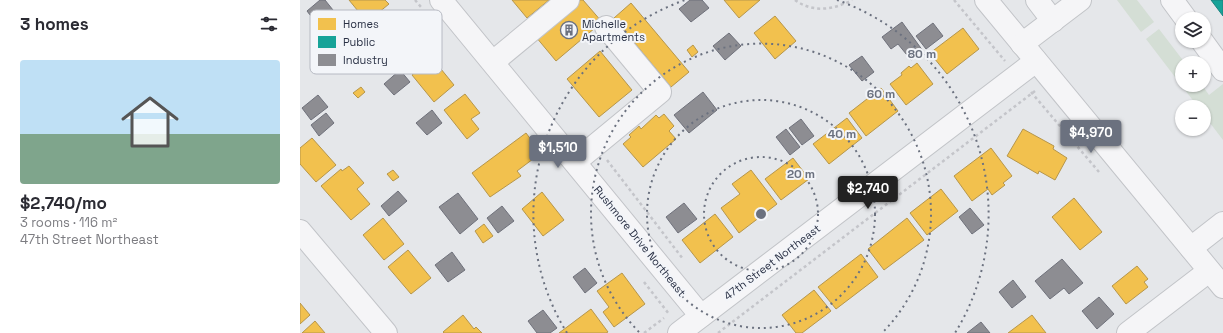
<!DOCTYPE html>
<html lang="en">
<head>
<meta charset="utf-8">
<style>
	:root { --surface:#fff; --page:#f7f7f7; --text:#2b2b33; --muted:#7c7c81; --accent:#6b717f }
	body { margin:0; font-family:"Space Grotesk",sans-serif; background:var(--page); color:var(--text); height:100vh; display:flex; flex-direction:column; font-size:15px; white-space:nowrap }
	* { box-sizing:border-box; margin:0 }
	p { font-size:13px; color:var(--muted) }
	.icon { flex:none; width:22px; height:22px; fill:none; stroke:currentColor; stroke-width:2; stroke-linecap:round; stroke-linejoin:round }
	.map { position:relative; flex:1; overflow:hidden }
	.panel { display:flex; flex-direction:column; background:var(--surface); width:300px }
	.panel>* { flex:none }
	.tools { position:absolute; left:875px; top:12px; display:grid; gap:8px }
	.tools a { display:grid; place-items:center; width:36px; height:36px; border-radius:50%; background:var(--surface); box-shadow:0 1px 3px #0004; font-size:20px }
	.price { position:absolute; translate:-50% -34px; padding:0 9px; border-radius:4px; background:var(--accent); color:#fff; font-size:13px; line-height:26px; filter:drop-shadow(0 1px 2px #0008) }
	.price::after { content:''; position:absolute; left:50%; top:24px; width:12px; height:9px; margin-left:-6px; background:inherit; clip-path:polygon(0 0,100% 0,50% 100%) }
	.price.current { background:#222; color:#fff }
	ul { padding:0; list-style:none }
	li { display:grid; align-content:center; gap:8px; height:212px; padding:0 20px }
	li span { display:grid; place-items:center; height:124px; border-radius:4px; color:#555 }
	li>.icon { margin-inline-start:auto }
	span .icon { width:72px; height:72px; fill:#fffc; stroke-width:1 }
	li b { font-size:17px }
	h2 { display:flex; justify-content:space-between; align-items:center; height:48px; padding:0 20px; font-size:17px }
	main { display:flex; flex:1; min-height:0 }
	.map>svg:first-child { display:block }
	.green { fill:#d4ded5 }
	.homes { fill:#f2c14e; stroke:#b6964b }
	.public { fill:#17a398; stroke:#1d817f }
	.industry { fill:#8d8d92; stroke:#6f717b }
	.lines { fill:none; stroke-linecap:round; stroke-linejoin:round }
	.minor-casing { stroke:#c2c4c8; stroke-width:24 }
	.path { stroke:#c4c5ca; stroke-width:2.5; stroke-dasharray:3 3; stroke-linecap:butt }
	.minor { stroke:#f5f5f7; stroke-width:22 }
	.ring { fill:none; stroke:#6b717f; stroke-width:2; stroke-dasharray:2 4 }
	.labels { text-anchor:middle; stroke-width:4; stroke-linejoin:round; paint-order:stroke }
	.poi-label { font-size:11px; fill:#2a3145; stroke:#f3f5f9; text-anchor:start }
	.street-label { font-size:11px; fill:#2a3145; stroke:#f3f5f9 }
	.key { fill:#f3f5f9; stroke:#b7bac3; stroke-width:1 }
	.key-label { font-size:11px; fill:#2a3145 }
	.centre { fill:#6b717f; stroke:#f3f5f9; stroke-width:2 }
	.ring-label { font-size:12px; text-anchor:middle; font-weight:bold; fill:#6b717f; stroke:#f3f5f9; stroke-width:4; stroke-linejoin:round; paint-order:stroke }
</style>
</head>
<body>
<main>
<section class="panel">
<h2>3 homes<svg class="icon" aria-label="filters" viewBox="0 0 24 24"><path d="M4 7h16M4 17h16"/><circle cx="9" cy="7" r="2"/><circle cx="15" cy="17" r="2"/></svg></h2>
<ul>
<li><span style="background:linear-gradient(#bfe0f5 60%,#7fa58c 0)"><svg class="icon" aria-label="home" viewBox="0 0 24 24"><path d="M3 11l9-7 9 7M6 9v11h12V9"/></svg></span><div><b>$2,740/mo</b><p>3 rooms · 116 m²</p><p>47th Street Northeast</p></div></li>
</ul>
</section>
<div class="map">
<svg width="923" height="333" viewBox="0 0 923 333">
	<rect width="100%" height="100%" fill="#e5e7ea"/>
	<g class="green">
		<path d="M817 0H837L854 22 841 32Z"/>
		<path d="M859 29 885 63H882V85H902L909 95 923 84V140L904 115V107H898L846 39Z"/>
	</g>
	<g class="homes">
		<path d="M49 0H85L89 4 67 22Z"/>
		<path d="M212 0H249L227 18Z"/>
		<path d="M279 0H283L302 22 256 61 236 37Z"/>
		<path d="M424 0H460L439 18Z"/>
		<path d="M331 3 389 72 371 87 314 18Z"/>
		<path d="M475 16 496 41 475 59 454 33Z"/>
		<path d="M663 28 679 49 647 74 630 53Z"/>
		<path d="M393 45 398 52 392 57 387 50Z"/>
		<path d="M300 51 332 90 299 117 267 79Z"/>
		<path d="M132 58 154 85 134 102 112 75Z"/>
		<path d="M617 63 633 84 606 105 590 84 602 75 601 73 609 66 611 68Z"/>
		<path d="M61 87 65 92 58 98 53 93Z"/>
		<path d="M581 88 598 111 566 136 549 113Z"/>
		<path d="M165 94 180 113 171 119 179 129 167 139 144 110Z"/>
		<path d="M364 114 374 126 369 131 376 139 343 167 323 144 331 137 329 135 339 126 341 129 356 115 359 118Z"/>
		<path d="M547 118 562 138 529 164 513 144Z"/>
		<path d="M723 129 754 146 753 149 767 158 755 180 739 171 738 174 707 156Z"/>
		<path d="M226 133 241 153 217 171 221 176 190 197 172 173Z"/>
		<path d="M12 138 36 165 16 182 0 164V148Z"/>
		<path d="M691 148 712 176 703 183 705 185 692 195 688 189 672 201 654 176Z"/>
		<path d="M493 158 509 179 481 200 465 179Z"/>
		<path d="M49 166 64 183 57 189 70 204 51 220 21 186 41 169 42 171Z"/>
		<path d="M93 170 99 177 93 181 87 174Z"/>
		<path d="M451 170 477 204 439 233 421 208 440 194 432 184Z"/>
		<path d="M641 189 658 211 627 235 610 213Z"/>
		<path d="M242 192 264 220 243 236 222 209Z"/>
		<path d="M774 198 802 232 780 250 752 217Z"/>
		<path d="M415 214 433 237 400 263 382 240Z"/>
		<path d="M83 218 104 244 84 260 63 235Z"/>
		<path d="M607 218 624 240 584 270 568 249Z"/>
		<path d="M184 224 193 236 183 243 175 231Z"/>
		<path d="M108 250 131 278 111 294 88 267Z"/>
		<path d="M561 254 578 277 536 309 518 287Z"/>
		<path d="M837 266 848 279 844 282 848 287 826 304 812 286Z"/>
		<path d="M322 273 345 304 314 327 303 312 309 307 297 291Z"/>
		<path d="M514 290 531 311 502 333H496L482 315Z"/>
		<path d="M0 303 10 315 0 324Z"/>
		<path d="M291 309 308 332 306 333H259Z"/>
		<path d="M163 315 174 329 176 327 182 333H144L143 332Z"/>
		<path d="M732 315 746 333H708Z"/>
		<path d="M15 321 25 333H2Z"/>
	</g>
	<path class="public" d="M911 0H923V16Z"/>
	<g class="industry">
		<path d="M20 0H25L37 15 20 28 7 11Z"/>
		<path d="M390 0H402L409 8 391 22 379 9Z"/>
		<path d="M602 22 623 51 611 60 598 44 591 49 582 37Z"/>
		<path d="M633 23 643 36 626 49 616 36Z"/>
		<path d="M429 33 441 46 425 60 413 46Z"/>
		<path d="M562 56 574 72 562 81 549 65Z"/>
		<path d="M100 70 110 82 94 95 84 84Z"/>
		<path d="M403 92 417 110 389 133 374 115Z"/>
		<path d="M18 95 28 107 11 120 2 108Z"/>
		<path d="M132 110 142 123 127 135 116 123Z"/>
		<path d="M26 113 34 123 19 136 11 125Z"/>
		<path d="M501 119 514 136 502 145 489 128Z"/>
		<path d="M486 129 500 147 490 155 476 137Z"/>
		<path d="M98 191 107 201 89 216 81 206Z"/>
		<path d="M158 193 178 219 160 234 139 207Z"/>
		<path d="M384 203 397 219 378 233 366 217Z"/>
		<path d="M202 206 214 221 198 233 187 218Z"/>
		<path d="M670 208 684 225 672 234 659 217Z"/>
		<path d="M152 252 165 270 148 282 135 265Z"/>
		<path d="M762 259 783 283 769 294 764 288 750 299 735 281Z"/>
		<path d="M285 268 297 283 285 293 273 277Z"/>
		<path d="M713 280 726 297 712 308 699 292Z"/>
		<path d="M799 297 814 314 797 329 782 311Z"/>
		<path d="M243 310 257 328 250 333H237L228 321Z"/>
		<path d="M681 322 690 333H667Z"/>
	</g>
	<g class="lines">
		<g class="minor-casing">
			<g id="minor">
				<path d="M141 0 401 316"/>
				<path d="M686 0 923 287"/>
				<path d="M737 0 753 21"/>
				<path d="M872 0 886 19"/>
				<path d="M902 41 923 70"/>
				<path d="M722 44 780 0"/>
				<path d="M193 62 268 0"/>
				<path d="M275 162 360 92 306 27"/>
				<path d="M0 231 86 333"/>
				<path d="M891 248 923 223"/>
				<path d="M379 333 736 61"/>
				<path d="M828 333 909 271"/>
			</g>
		</g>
		<g class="path">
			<path d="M115 0 121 7"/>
			<path d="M495 0C513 13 533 10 552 0"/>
			<path d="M654 0 705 61"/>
			<path d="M731 92 799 172"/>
			<path d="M307 160 383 259"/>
			<path d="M344 282 369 314"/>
			<path d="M344 333 364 318"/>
			<path d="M418 333 735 91"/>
		</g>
		<use href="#minor" class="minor"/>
	</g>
	<g class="ring">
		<circle cx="461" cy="214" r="57"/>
		<circle cx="461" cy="214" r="114"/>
		<path d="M339 332A170 170 0 1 1 583 332"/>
		<path d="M267 333A227 227 0 0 1 385 0M537 0A227 227 0 0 1 655 333"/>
	</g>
	<defs>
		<g id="building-ring" transform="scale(0.9)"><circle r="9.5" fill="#f3f5f9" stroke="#6b717f" stroke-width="1.5"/><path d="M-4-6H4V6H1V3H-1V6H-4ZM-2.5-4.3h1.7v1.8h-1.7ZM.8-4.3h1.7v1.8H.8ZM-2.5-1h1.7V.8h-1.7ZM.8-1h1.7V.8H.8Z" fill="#6b717f"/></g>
	</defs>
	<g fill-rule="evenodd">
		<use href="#building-ring" x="269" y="30"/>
	</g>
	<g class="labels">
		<g class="poi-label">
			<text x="282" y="28">Michelle<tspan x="282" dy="13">Apartments</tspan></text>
		</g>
		<g class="street-label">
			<text transform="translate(340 241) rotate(51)" y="4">Rushmore Drive Northeast</text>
			<text transform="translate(472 262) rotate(-37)" y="4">47th Street Northeast</text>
		</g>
	</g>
	<rect x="10" y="10" width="132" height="64" rx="6" class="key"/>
	<rect x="18" y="18" width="18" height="12" fill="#f2c14e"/>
	<rect x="18" y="36" width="18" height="12" fill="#17a398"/>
	<rect x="18" y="54" width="18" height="12" fill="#8d8d92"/>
	<g class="key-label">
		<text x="43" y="28">Homes</text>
		<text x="43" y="46">Public</text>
		<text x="43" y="64">Industry</text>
	</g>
	<circle cx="461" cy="214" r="6" class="centre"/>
	<g class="ring-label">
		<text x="622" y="58">80 m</text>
		<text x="581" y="98">60 m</text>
		<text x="542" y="138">40 m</text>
		<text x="501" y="178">20 m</text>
	</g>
</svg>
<div class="tools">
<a><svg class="icon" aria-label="layers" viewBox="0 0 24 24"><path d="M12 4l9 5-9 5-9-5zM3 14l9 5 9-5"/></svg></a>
<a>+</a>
<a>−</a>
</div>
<b class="price" style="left:791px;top:154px">$4,970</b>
<b class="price" style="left:258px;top:169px">$1,510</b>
<b class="price current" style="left:568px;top:210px">$2,740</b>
</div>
</main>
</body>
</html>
